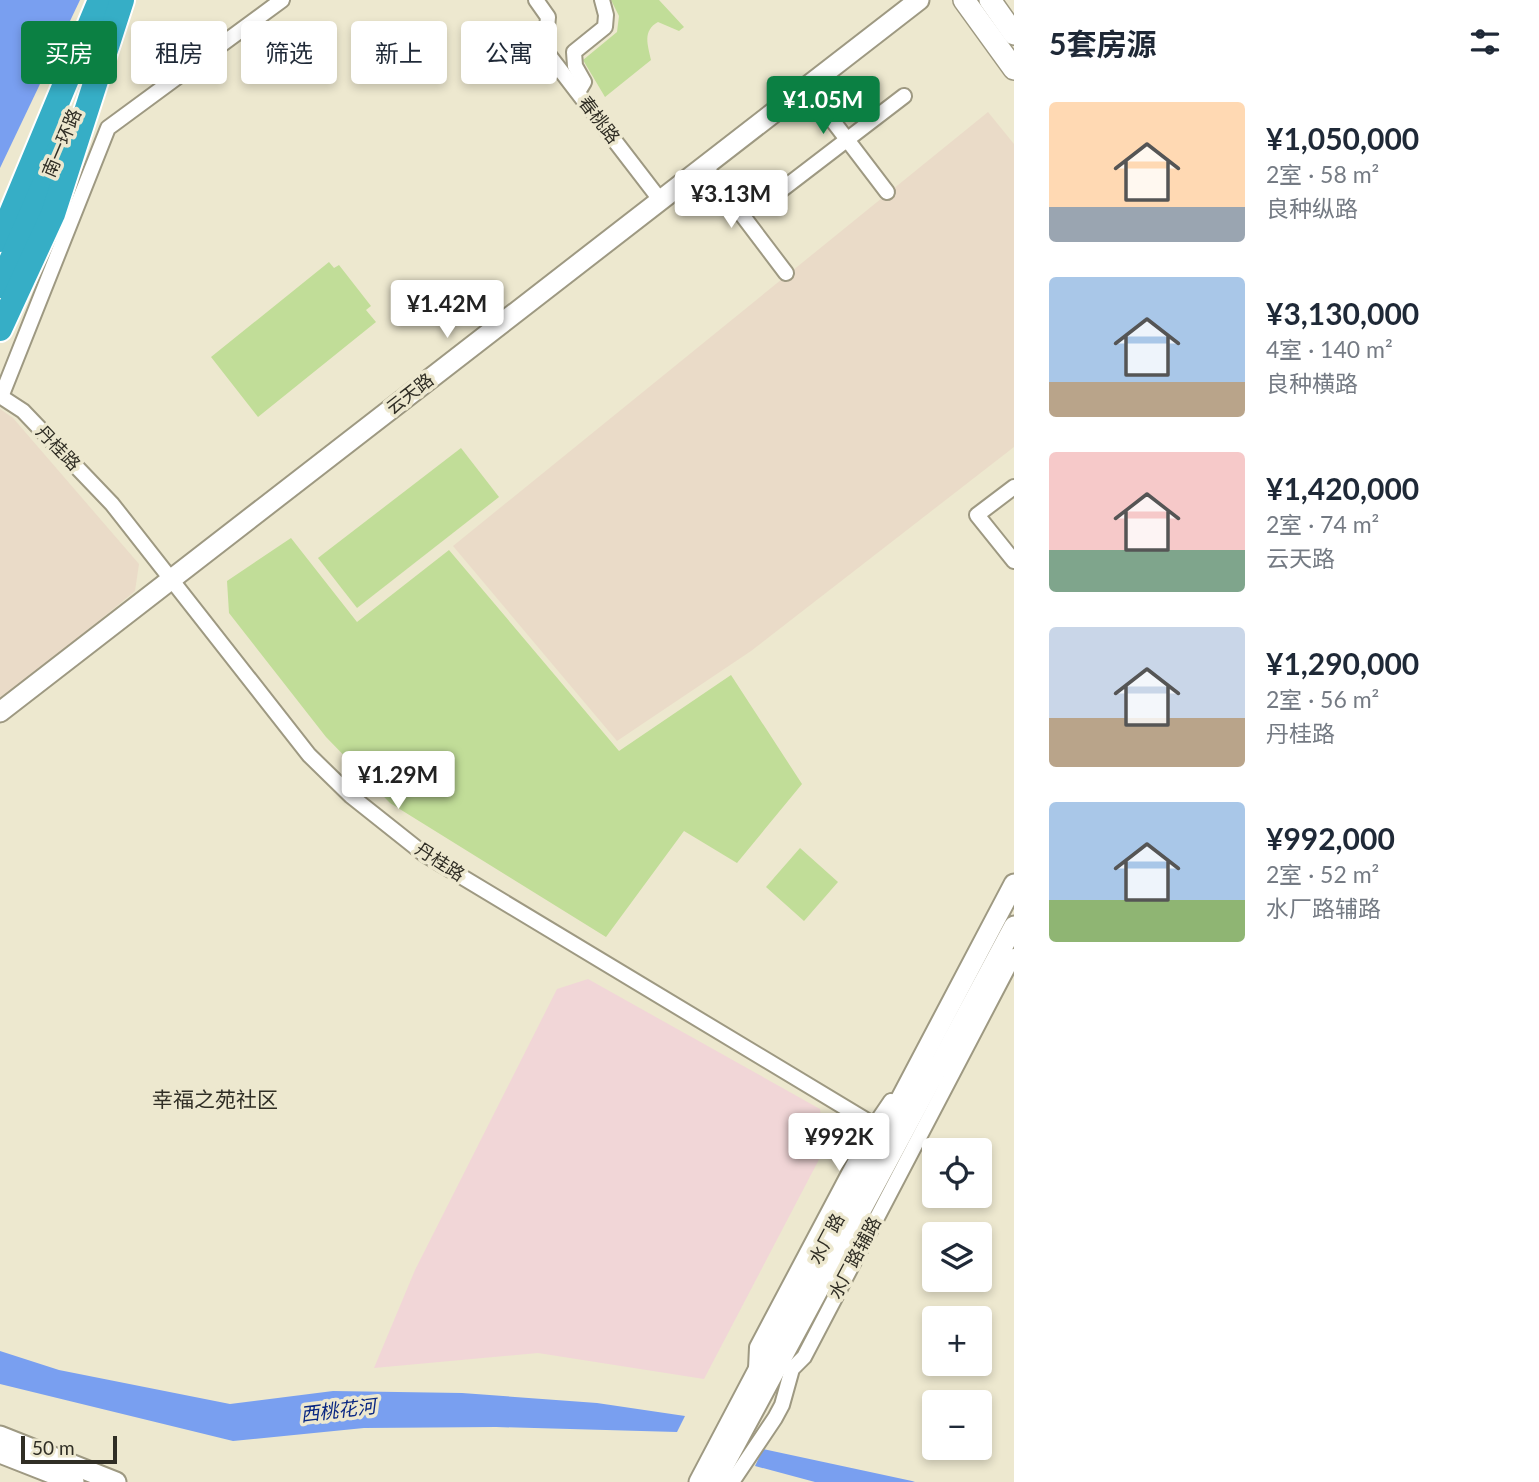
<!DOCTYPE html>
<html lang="zh">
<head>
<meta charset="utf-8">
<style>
	:root { --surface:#fff; --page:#f6f6f7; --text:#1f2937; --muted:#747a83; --accent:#0b8043 }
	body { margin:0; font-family:Lato,"Noto Sans SC",sans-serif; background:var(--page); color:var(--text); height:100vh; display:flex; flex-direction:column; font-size:26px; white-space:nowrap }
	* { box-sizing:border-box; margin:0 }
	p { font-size:23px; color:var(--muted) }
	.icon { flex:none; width:38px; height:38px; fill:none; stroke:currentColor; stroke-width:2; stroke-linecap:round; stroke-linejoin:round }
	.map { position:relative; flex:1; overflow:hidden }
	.drawer { display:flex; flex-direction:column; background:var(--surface); width:525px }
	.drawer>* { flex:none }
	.banner { position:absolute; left:21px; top:21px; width:665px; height:63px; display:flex; gap:14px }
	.tools { position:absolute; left:922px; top:1138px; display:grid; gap:14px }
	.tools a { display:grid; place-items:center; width:70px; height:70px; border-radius:7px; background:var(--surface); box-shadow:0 4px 10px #0003; font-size:35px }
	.scale { position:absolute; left:21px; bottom:18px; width:96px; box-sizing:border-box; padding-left:7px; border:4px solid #302e25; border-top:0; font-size:19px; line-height:24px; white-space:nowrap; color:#302e25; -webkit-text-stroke:5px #ede8cf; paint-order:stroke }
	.price { position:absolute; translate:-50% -60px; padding:0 16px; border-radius:7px; background:#fff; color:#222; font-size:23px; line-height:46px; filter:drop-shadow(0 2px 4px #0008) }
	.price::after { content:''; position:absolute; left:50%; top:42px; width:21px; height:16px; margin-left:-10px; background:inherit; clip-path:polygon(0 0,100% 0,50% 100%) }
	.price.current { background:var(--accent); color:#fff }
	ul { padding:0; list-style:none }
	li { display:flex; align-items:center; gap:21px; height:175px; padding:0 35px }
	li span { display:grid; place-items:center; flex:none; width:196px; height:140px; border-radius:7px; color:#555 }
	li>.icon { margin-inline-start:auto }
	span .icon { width:84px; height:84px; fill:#fffc; stroke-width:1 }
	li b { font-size:30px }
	h2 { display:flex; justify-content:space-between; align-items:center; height:84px; padding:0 35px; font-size:30px }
	.tag { padding:0 24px; border-radius:7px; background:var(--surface); box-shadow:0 4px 10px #0003; font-size:24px; line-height:63px }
	.tag.current { background:var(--accent); color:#fff }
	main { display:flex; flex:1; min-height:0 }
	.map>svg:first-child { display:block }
	.commercial { fill:#eadbc8 }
	.industrial { fill:#f1d6d7 }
	.green { fill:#c1dd98 }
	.water { fill:#799ff0 }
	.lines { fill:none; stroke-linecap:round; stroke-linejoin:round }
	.minor-casing { stroke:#9e9982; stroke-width:18 }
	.tertiary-casing { stroke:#9e9982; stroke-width:23 }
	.secondary-casing { stroke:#9e9982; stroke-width:24 }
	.trunk-casing { stroke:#fff; stroke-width:28 }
	.minor { stroke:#fff; stroke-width:14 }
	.tertiary { stroke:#fff; stroke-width:19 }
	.secondary { stroke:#fff; stroke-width:21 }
	.trunk { stroke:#36aec6; stroke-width:24 }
	.labels { text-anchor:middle; stroke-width:7; stroke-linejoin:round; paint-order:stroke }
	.street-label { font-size:18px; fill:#302e25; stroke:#ede8cf }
	.water-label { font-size:19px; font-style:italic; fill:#092782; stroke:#ede8cf }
	.quarter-label { font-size:21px; fill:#302e25; stroke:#ede8cf }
</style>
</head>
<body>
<main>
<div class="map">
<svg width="1014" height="1482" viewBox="0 0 1014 1482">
	<rect width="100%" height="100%" fill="#ede8cf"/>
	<g class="commercial">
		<path d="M988 112 1014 144V447L751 651 617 741 453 546Z"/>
		<path d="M0 409 13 418 139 564 135 591 0 703Z"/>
	</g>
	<path class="industrial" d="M588 979 820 1109 825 1148 704 1379 538 1353 374 1368 415 1270 557 989Z"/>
	<g class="green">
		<path d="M611 0H659L684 27 679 31 658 22C642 31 648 45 651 60L605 97 583 60 617 32 619 16Z"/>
		<path d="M329 262 334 268 339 265 371 306 366 310 376 322 258 417 211 357Z"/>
		<path d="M461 448 499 497 357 608 318 558Z"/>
		<path d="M291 538 357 622 449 550 619 751 731 675 802 784 737 863 684 831 606 937 390 803 326 737 229 613 227 581Z"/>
		<path d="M800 848 838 882 804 921 766 887Z"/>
	</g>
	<g class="water">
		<path d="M0 0H80L0 168Z"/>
		<path d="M0 1351 59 1370 230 1404 333 1391 462 1393 597 1403 685 1416 677 1432 496 1427 364 1428 233 1441 0 1384Z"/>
		<path d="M763 1449 912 1481 915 1482H815L755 1466Z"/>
	</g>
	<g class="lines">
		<g class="minor-casing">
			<g id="minor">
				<path d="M536 0 548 17 545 50 661 201"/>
				<path d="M807 87 887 192"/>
				<path d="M578 92 584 82 575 66 574 52 605 27 606 15 602 0"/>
				<path d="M705 166 786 273"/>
				<path d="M763 204 904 96"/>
				<path d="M0 396 23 411 112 504 309 755 351 796 424 854 884 1131"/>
				<path d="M1 397 108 128 282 0"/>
				<path d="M1014 487 977 515 1014 561"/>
				<path d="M756 1369 757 1347 874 1126 891 1101"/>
				<path d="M732 1482 775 1418 782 1405 792 1369 804 1357 1014 956"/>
			</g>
		</g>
		<g class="tertiary-casing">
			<g id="tertiary">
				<path d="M0 712 919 0"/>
				<path d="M0 1436 116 1482"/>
				<path d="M0 1453 74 1482"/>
				<path d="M699 1482 1014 884"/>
				<path d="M715 1482 1014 926"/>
			</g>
		</g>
		<g class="secondary-casing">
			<g id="secondary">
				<path d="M964 0 1014 69"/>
				<path d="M990 0 1014 34"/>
			</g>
		</g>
		<g class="trunk-casing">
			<g id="trunk">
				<path d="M0 240 100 0"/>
				<path d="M0 286 58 152"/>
				<path d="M0 329 53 214 122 0"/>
			</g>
		</g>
		<use href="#minor" class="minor"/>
		<use href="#tertiary" class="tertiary"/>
		<use href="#secondary" class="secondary"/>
		<use href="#trunk" class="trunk"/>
	</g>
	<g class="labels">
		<g class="street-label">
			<text transform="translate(599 120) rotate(52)" y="6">春桃路</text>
			<text transform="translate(62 143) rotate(-67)" y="6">南一环路</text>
			<text transform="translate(410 394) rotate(-38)" y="6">云天路</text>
			<text transform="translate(58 448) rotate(46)" y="6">丹桂路</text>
			<text transform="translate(440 862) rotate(33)" y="6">丹桂路</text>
			<text transform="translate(827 1239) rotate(-62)" y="6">水厂路</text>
			<text transform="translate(855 1258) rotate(-62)" y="6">水厂路辅路</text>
		</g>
		<g class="water-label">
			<text transform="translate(338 1410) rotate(-7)" y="7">西桃花河</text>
		</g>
		<g class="quarter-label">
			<text x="215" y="1107">幸福之苑社区</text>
		</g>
	</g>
</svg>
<div class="tools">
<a><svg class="icon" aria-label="locate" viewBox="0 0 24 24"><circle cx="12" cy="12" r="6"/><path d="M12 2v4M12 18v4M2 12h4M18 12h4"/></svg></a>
<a><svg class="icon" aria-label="layers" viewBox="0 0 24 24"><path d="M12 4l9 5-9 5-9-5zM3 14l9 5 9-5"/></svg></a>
<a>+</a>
<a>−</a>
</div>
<div class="scale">50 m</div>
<b class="price current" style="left:823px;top:136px">¥1.05M</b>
<b class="price" style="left:731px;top:230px">¥3.13M</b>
<b class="price" style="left:447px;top:340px">¥1.42M</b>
<b class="price" style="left:398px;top:811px">¥1.29M</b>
<b class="price" style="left:839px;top:1173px">¥992K</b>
<div class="banner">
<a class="tag current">买房</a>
<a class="tag">租房</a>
<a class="tag">筛选</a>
<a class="tag">新上</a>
<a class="tag">公寓</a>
</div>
</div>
<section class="drawer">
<h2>5套房源<svg class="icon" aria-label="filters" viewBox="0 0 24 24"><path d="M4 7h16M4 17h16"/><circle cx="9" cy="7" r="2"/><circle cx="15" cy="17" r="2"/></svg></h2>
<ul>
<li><span style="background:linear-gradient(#ffd9b3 75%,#9aa5b1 0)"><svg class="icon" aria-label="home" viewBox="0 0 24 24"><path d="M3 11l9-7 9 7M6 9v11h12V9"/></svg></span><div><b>¥1,050,000</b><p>2室 · 58 m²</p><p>良种纵路</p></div></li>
<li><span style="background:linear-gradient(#a9c7e8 75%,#b9a48a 0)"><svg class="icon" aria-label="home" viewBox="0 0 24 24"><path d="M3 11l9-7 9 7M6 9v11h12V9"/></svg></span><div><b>¥3,130,000</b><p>4室 · 140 m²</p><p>良种横路</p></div></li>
<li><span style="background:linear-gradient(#f6c9c9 70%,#7fa58c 0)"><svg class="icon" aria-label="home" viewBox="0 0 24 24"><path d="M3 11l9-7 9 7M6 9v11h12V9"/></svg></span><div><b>¥1,420,000</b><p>2室 · 74 m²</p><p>云天路</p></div></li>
<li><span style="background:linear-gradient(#c9d6e8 65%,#b9a48a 0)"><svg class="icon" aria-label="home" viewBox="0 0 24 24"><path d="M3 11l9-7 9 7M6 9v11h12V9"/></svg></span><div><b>¥1,290,000</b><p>2室 · 56 m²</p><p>丹桂路</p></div></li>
<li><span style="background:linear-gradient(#a9c7e8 70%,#8fb573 0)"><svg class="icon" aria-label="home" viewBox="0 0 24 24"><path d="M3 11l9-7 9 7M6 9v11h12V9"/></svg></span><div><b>¥992,000</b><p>2室 · 52 m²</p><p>水厂路辅路</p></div></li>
</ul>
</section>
</main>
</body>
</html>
